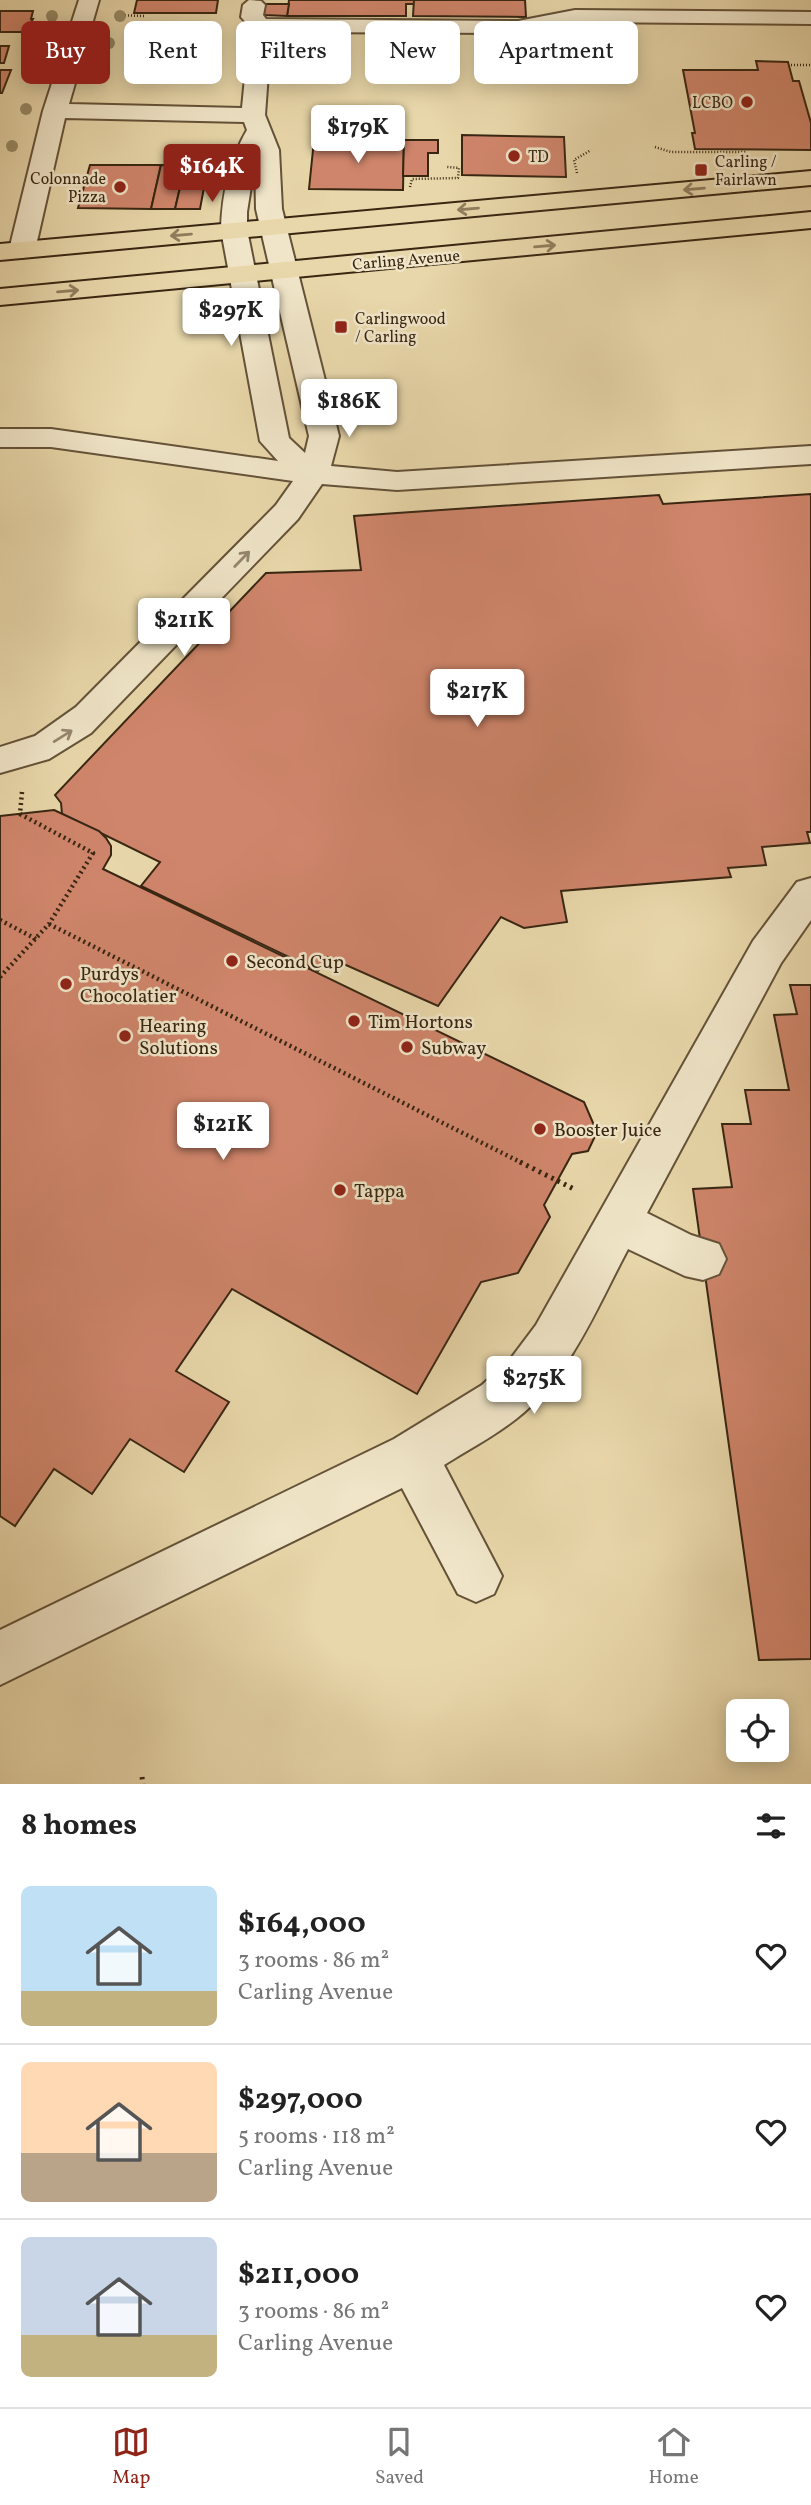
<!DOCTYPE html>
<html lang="en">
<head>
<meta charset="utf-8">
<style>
	:root { --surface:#fff; --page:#f6f6f6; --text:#222; --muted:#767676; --line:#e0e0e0; --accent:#8f2418 }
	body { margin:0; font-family:Vollkorn,serif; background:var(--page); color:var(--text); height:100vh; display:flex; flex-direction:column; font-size:26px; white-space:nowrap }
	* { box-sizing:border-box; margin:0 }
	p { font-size:23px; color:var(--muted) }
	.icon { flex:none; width:38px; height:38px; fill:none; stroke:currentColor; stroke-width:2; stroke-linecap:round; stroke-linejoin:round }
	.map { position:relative; height:1784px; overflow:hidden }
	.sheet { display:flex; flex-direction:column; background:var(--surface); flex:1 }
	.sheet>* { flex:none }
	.guide { position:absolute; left:21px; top:21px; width:770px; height:63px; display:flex; gap:14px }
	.controls { position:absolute; left:726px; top:1699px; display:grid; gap:14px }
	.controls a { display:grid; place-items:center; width:63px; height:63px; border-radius:10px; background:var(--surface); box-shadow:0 4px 18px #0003; font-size:35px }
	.price { position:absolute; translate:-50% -60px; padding:0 16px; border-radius:7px; background:#fff; color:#222; font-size:23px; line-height:46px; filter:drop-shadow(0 2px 4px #0008) }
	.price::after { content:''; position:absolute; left:50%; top:42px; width:21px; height:16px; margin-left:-10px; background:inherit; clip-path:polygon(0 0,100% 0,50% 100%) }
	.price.on { background:var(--accent); color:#fff }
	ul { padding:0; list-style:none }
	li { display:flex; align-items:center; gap:21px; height:175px; padding:0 21px }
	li+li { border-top:2px solid var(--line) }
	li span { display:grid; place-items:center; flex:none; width:196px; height:140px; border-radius:10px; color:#555 }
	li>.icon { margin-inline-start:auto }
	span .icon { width:84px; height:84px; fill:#fffc; stroke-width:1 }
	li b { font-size:30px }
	h2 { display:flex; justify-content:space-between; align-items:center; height:84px; padding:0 21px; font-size:30px }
	.chip { padding:0 24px; border-radius:10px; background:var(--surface); box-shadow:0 4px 18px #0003; font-size:24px; line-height:63px }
	.chip.on { background:var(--accent); color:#fff }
	.menu { display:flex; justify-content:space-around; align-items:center; height:98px; border-top:2px solid var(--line); background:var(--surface); font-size:19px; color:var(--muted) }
	.menu a { display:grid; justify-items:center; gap:4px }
	.menu .on { color:var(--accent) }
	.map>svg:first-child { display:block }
	.building { fill:#cf856b; stroke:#382612; stroke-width:2 }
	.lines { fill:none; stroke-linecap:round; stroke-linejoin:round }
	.minor-casing { stroke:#645238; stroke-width:4 }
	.major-casing { stroke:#382612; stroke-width:4 }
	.path-far2 { stroke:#382612; stroke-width:2.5; stroke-dasharray:1 2; stroke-linecap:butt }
	.path-far1 { stroke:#382612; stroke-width:4.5; stroke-dasharray:2 3.5; stroke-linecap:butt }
	.path { stroke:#382612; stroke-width:5; stroke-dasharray:2.5 4.5; stroke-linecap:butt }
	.minor { fill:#f0e5c8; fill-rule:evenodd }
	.major { fill:#e8d7aa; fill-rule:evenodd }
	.tree { fill:#988b67 }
	.oneway { stroke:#907e5e }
	.oneway2 { stroke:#94866d }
	.poi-dot { fill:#8f2418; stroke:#f0e5c8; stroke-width:2.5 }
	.labels { text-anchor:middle; stroke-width:5; stroke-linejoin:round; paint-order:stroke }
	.far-poi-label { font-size:16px; fill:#382612; stroke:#f0e5c8; text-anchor:start }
	.far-street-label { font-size:16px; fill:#382612; stroke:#f0e5c8 }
	.poi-label { font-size:19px; fill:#382612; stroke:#f0e5c8; text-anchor:start }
</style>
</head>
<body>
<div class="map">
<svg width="811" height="1784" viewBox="0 0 811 1784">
	<rect width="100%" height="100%" fill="#e8d7aa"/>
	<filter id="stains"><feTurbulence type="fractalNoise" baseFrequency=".00286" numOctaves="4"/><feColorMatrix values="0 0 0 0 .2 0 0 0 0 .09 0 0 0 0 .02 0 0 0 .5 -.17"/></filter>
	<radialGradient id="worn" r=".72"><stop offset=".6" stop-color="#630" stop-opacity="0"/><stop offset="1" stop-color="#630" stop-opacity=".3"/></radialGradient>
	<g class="building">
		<path d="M137 0H218L216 13H134Z"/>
		<path d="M289 0H414V4H406V16H287Z"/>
		<path d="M414 0H525L526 17 413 16Z"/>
		<path d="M265 4H289L287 16 264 15Z"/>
		<path d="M0 11H33L31 19H33L25 32H0Z"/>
		<path d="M0 46H9L4 63H0Z"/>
		<path d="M756 61 788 62 793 81H799L811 123V150L695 149 692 133H695L683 70H758Z"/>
		<path d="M0 70H11L2 93H0Z"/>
		<path d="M462 135 564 137 566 177 462 175Z"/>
		<path d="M314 140H404L403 190 309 189Z"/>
		<path d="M404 140H438V153H428V176H403Z"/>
		<path d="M90 165H161L151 209 78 208Z"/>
		<path d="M161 165 185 166 175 209H151Z"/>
		<path d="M185 166H208L200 209H175Z"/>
		<path d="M811 494V832H807L810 843 762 847 766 865 728 868 731 877 561 891 567 922 524 928 501 917 438 1006 328 957 318 971 141 886 160 862 62 814 61 803 55 795 266 573 361 570 354 516 659 495 663 504Z"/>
		<path d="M54 810 99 831 106 838 111 846V855L103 869 584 1102 597 1132 588 1151 572 1154 544 1205 550 1217 518 1273 481 1282 417 1394 232 1289 176 1371 229 1402 184 1472 130 1439 92 1494 54 1469 15 1526 0 1516V816Z"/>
		<path d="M790 985H811V1659L759 1660 693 1189 732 1187 722 1124H751L745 1090H789L774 1015 797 1014Z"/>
	</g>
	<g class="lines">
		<g class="minor-casing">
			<g id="minor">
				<path d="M79 0H99L69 104 242 108 250 27 241 17 243 5 249 0 261 1 265 5 263 15 266 19 518 21 575 10 811 12V24L575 22 518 33 271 32 265 115 279 150 282 209 339 436 331 466 397 472 811 446V464L397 490 322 484 298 519 91 733 49 759 0 773V747L35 736 76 707 276 505 293 481 51 447H0V429H51L278 461 260 441 221 230C222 194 229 161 247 130L244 122 65 118 35 250 31 255 22 258 13 255 9 250 43 111ZM255 161 256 209 309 436 305 453 289 438 247 230V212Z"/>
				<path d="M811 878V920L781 963 647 1213 691 1235 719 1244 726 1259 719 1274 703 1280 685 1276 628 1249C597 1307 570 1377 516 1419 494 1436 468 1450 444 1465L502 1576 494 1594 476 1602 458 1594 402 1488 0 1685V1630L394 1439 482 1385 512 1357 536 1325 753 941 797 882Z"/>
			</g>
		</g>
		<g class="major-casing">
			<g id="major">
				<path d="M811 171V185L0 260V244Z"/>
				<path d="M811 212V228L0 305V289Z"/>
			</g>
		</g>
		<g class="path-far2">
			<path d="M116 15 144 16"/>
			<path d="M791 65H811"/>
			<path d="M655 147 671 152H747"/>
			<path d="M577 173 574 160 591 150"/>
			<path d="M410 187 412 179 458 178 459 168 447 167"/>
		</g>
		<g class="path-far1">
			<path d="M0 920 36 939"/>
			<path d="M49 924 524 1164"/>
			<path d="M0 977 49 924 93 853 20 814 22 792"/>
		</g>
		<g class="path">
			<path d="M520 1162 576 1190"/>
			<path d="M142 1777 143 1784"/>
		</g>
		<use href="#minor" class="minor"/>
		<use href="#major" class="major"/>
	</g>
	<g class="tree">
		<circle cx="52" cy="16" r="6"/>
		<circle cx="120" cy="16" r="6"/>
		<circle cx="109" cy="43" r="6"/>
		<circle cx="98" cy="75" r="6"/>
		<circle cx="26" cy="109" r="6"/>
		<circle cx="12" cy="146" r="6"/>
	</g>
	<defs><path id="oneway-shaft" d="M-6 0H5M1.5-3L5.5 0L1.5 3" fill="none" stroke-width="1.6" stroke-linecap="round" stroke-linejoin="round" transform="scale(1.75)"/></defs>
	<g class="oneway">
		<use href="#oneway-shaft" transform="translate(694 189) rotate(175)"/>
		<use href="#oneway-shaft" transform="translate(468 209) rotate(175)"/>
		<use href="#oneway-shaft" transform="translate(181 235) rotate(175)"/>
		<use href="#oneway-shaft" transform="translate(545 246) rotate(-5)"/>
		<use href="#oneway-shaft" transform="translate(68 291) rotate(-5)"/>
	</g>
	<g class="oneway2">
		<use href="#oneway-shaft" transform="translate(242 559) rotate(-46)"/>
		<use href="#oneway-shaft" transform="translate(63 736) rotate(-32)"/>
	</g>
	<g class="poi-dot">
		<circle cx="747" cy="102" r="7"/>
		<circle cx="514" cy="156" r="7"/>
		<rect x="694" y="163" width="14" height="14" rx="3.5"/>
		<circle cx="120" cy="187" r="7"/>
		<rect x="334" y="320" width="14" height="14" rx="3.5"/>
		<circle cx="232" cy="961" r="7"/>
		<circle cx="66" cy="984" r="7"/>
		<circle cx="354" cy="1021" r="7"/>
		<circle cx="125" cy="1036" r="7"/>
		<circle cx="407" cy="1047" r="7"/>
		<circle cx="540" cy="1129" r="7"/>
		<circle cx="340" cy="1190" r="7"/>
	</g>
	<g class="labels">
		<g class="far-poi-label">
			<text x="733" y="108" text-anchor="end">LCBO</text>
			<text x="528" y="162">TD</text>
			<text x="715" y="167">Carling /<tspan x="715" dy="18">Fairlawn</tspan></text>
			<text x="106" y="184" text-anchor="end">Colonnade<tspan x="106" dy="18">Pizza</tspan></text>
			<text x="355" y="324">Carlingwood<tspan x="355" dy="18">/ Carling</tspan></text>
		</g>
		<g class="far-street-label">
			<text transform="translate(406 259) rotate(-5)" y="6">Carling Avenue</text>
		</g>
		<g class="poi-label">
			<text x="246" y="968">Second Cup</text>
			<text x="80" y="980">Purdys<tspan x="80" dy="22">Chocolatier</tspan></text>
			<text x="368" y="1028">Tim Hortons</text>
			<text x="139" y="1032">Hearing<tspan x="139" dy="22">Solutions</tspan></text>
			<text x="421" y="1054">Subway</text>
			<text x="554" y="1136">Booster Juice</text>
			<text x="354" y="1197">Tappa</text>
		</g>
	</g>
	<rect width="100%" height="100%" filter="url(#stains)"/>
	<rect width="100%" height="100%" fill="url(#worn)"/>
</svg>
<div class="controls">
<a><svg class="icon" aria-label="locate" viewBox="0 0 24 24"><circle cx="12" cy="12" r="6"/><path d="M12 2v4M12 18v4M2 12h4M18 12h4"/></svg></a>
</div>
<b class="price" style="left:358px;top:165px">$179K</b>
<b class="price on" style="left:212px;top:204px">$164K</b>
<b class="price" style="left:231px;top:348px">$297K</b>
<b class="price" style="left:349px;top:439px">$186K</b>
<b class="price" style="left:184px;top:658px">$211K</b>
<b class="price" style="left:477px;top:729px">$217K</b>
<b class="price" style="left:223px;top:1162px">$121K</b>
<b class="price" style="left:534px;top:1416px">$275K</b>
<div class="guide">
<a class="chip on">Buy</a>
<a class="chip">Rent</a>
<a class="chip">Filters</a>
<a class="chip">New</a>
<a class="chip">Apartment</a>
</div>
</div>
<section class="sheet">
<h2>8 homes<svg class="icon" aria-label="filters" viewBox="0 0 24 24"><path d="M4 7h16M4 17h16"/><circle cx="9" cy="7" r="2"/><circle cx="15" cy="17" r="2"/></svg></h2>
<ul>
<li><span style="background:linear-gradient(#bfe0f5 75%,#c2b280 0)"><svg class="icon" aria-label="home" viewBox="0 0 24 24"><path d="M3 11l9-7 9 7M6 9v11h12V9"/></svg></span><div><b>$164,000</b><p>3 rooms · 86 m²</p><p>Carling Avenue</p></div><svg class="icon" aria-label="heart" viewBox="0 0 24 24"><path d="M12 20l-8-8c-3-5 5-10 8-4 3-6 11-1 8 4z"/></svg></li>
<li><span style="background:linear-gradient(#ffd9b3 65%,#b9a48a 0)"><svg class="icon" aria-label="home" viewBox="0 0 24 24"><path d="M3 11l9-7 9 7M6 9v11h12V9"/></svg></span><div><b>$297,000</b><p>5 rooms · 118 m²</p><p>Carling Avenue</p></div><svg class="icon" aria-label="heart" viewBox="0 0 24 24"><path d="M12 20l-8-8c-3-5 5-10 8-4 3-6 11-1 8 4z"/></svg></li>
<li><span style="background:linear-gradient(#c9d6e8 70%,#c2b280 0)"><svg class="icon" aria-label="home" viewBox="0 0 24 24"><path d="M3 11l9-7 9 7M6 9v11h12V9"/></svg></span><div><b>$211,000</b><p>3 rooms · 86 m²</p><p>Carling Avenue</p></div><svg class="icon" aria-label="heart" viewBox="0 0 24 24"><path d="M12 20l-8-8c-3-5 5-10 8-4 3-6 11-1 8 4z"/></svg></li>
</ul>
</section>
<nav class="menu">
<a class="on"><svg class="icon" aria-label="map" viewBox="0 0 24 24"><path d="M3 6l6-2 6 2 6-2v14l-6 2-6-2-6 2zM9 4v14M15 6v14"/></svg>Map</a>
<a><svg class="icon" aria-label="saved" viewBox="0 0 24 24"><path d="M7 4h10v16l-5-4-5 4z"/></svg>Saved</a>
<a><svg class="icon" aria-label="home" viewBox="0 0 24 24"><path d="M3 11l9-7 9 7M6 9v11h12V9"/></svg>Home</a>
</nav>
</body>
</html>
